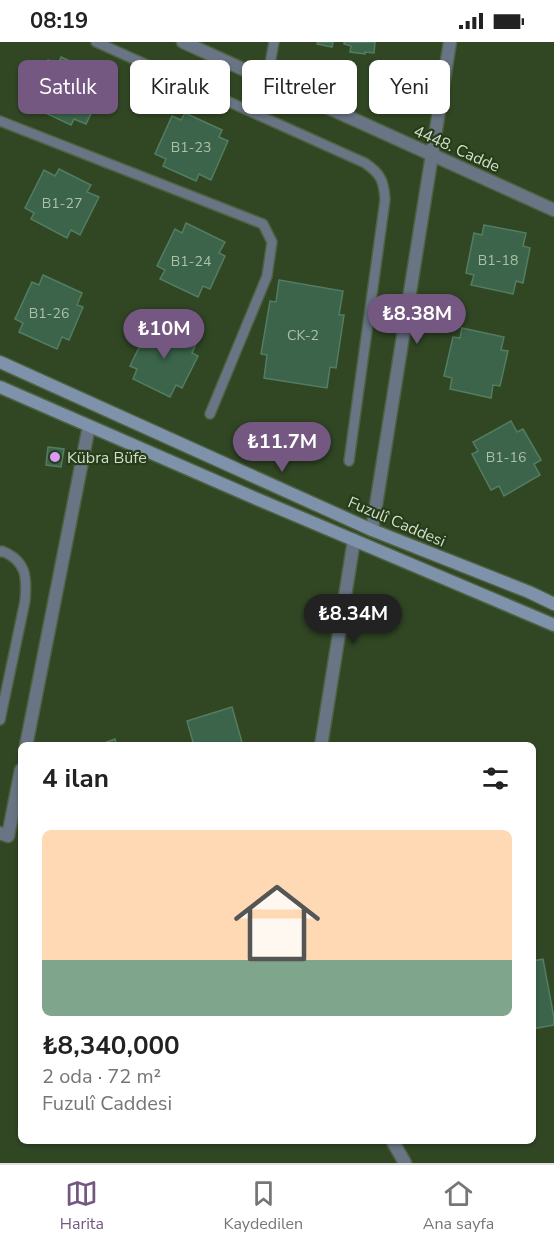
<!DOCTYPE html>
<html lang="tr">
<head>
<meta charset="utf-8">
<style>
	:root { --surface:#fff; --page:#f6f6f6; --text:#222; --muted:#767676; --line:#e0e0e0; --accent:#755881 }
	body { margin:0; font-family:"Nunito Sans",sans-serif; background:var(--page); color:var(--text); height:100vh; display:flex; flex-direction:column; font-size:22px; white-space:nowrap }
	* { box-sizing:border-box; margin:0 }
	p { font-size:20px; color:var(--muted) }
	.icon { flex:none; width:33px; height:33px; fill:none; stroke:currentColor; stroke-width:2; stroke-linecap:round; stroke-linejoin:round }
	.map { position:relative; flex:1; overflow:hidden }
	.panel { position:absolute; left:18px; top:700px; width:518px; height:402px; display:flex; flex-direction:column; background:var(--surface); border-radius:9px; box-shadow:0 2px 4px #0004 }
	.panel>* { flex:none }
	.top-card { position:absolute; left:18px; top:18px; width:519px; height:54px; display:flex; gap:12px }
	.price { position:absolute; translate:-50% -51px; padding:0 14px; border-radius:21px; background:var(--accent); color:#fff; font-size:20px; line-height:39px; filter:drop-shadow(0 2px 3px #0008) }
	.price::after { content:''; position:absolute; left:50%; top:36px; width:18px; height:14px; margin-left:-9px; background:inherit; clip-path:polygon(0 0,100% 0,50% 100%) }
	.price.selected { background:#222; color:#fff }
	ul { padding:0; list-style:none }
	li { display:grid; align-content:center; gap:12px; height:318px; padding:0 24px }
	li+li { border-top:2px solid var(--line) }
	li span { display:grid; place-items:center; height:186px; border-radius:9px; color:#555 }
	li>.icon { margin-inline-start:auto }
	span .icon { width:108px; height:108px; fill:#fffc; stroke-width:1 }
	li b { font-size:26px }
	h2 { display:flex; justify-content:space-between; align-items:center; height:72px; padding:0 24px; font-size:26px }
	.chip { padding:0 21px; border-radius:9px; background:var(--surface); box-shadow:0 2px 4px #0004; font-size:21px; line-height:54px }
	.chip.selected { background:var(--accent); color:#fff }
	.status { display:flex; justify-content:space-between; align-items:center; height:42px; padding:0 30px; background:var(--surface); direction:ltr }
	.status svg { height:16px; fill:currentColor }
	.menu { display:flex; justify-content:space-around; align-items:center; height:84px; border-top:2px solid var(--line); background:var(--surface); font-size:16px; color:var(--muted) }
	.menu a { display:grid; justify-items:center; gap:3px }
	.menu .selected { color:var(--accent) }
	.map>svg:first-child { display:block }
	.building { fill:#3b644a; stroke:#537d61; stroke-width:1.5 }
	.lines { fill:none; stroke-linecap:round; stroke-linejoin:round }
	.lane-casing { stroke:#4e6242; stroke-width:12 }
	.street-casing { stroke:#4e6242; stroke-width:15 }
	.secondary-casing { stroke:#4e6242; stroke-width:15 }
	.lane { stroke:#697585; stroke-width:9 }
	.street { stroke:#697585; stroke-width:12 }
	.secondary { stroke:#7f92ab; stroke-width:12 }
	.poi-dot { fill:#da9af6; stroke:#273d1a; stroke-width:2 }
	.labels { text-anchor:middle; stroke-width:4.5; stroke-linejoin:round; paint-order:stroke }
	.number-label { font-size:14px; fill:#acc0aa }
	.street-label { font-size:16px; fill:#d1dfca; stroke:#273d1a }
	.poi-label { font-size:16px; fill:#d1dfca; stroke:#273d1a; text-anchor:start }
</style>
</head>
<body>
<div class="status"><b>08:19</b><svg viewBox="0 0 49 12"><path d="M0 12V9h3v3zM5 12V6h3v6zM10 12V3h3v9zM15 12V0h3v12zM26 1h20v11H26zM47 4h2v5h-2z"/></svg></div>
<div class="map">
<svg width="554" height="1121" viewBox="0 0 554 1121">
	<rect width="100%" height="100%" fill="#314724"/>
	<g class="building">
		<path d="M318 0H333L332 5 317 2Z"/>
		<path d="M344 0H375L374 11 365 10V12L350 10 351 4 344 2Z"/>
		<path d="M61 15 98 32 95 39 104 44 86 82 74 77 71 83 39 68 42 61 30 56 48 18 58 22Z"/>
		<path d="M185 71 222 88 219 95 228 99 211 138 199 132 196 139 163 124 166 117 155 112 172 74 181 78Z"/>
		<path d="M59 127 91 143 87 150 99 155 80 193 71 188 67 196 31 177 34 171 25 166 44 128 55 134Z"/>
		<path d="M186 181 225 200 219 211 225 214 210 247 203 244 198 255 160 237 165 228 157 224 175 187 182 191Z"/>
		<path d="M484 183 526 191 523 204 530 206 523 241 516 239 513 252 471 243 474 233 466 231 474 191 482 193Z"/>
		<path d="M43 233 82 251 77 263 83 265 69 298 62 295 57 307 19 290 23 281 15 277 32 240 39 243Z"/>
		<path d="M279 238 343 249 339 273H344L336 326 330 325 327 346 264 336 267 313 261 312 270 259 276 260Z"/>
		<path d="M159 281 197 299 192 311 198 314 182 346 176 343 170 355 133 337 137 327 130 324 148 287 154 290Z"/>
		<path d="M462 286 504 295 501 308 508 309 500 344 493 343 491 356 450 347 452 336 444 334 453 295 460 296Z"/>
		<path d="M511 379 517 390 523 387 541 418 534 422 540 433 504 454 499 444 491 448 472 412 478 409 473 400Z"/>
		<path d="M48 405 64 407 61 425 46 423Z"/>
		<path d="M232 665 243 704H183L193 700 187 679Z"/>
		<path d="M115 697 117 704H96Z"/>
		<path d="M543 917 554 976V983L532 987V919Z"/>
	</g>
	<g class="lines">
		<g class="lane-casing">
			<g id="lane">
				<path d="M96 0 365 121C381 132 384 139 385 158L349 419"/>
				<path d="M267 38 274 0"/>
				<path d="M0 79 263 182 272 200 267 234 210 372"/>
				<path d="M0 510 2 509C27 519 27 536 25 559L0 678"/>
			</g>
		</g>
		<g class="street-casing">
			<g id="street">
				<path d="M183 0 554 168"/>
				<path d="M372 488 450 0"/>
				<path d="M26 704 89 384"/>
				<path d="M321 704 354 498"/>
				<path d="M0 791 8 794 21 728"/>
				<path d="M393 1100 405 1121"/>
			</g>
		</g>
		<g class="secondary-casing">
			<g id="secondary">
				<path d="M0 320 372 488 529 550 554 562"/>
				<path d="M0 345 257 457 554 583"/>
			</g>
		</g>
		<use href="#lane" class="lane"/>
		<use href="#street" class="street"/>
		<use href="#secondary" class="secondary"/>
	</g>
	<circle class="poi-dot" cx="55" cy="415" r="6"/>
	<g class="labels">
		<g class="number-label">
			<text x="191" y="110">B1-23</text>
			<text x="62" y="166">B1-27</text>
			<text x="498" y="223">B1-18</text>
			<text x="191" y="224">B1-24</text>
			<text x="49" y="276">B1-26</text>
			<text x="303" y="298">CK-2</text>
			<text x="506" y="420">B1-16</text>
		</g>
		<g class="street-label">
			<text transform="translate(457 106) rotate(24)" y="6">4448. Cadde</text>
			<text transform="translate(397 479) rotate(23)" y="6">Fuzulî Caddesi</text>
		</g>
		<g class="poi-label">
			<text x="67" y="421">Kübra Büfe</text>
		</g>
	</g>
</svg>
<b class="price" style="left:417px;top:303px">₺8.38M</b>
<b class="price" style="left:164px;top:318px">₺10M</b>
<b class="price" style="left:282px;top:431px">₺11.7M</b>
<b class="price selected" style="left:353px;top:603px">₺8.34M</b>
<div class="top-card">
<a class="chip selected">Satılık</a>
<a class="chip">Kiralık</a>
<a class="chip">Filtreler</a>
<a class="chip">Yeni</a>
</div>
<section class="panel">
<h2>4 ilan<svg class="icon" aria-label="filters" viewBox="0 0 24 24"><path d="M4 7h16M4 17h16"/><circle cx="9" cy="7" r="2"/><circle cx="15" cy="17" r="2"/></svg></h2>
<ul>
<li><span style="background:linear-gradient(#ffd9b3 70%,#7fa58c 0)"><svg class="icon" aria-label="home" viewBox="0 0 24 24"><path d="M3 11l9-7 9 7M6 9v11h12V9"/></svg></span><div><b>₺8,340,000</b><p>2 oda · 72 m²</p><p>Fuzulî Caddesi</p></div></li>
</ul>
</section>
</div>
<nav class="menu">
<a class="selected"><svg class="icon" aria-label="map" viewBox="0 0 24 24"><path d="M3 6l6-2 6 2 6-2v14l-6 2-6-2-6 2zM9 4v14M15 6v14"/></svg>Harita</a>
<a><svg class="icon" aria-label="saved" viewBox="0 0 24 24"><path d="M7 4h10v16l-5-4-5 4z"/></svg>Kaydedilen</a>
<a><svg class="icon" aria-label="home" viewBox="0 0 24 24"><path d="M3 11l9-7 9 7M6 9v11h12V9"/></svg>Ana sayfa</a>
</nav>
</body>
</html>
